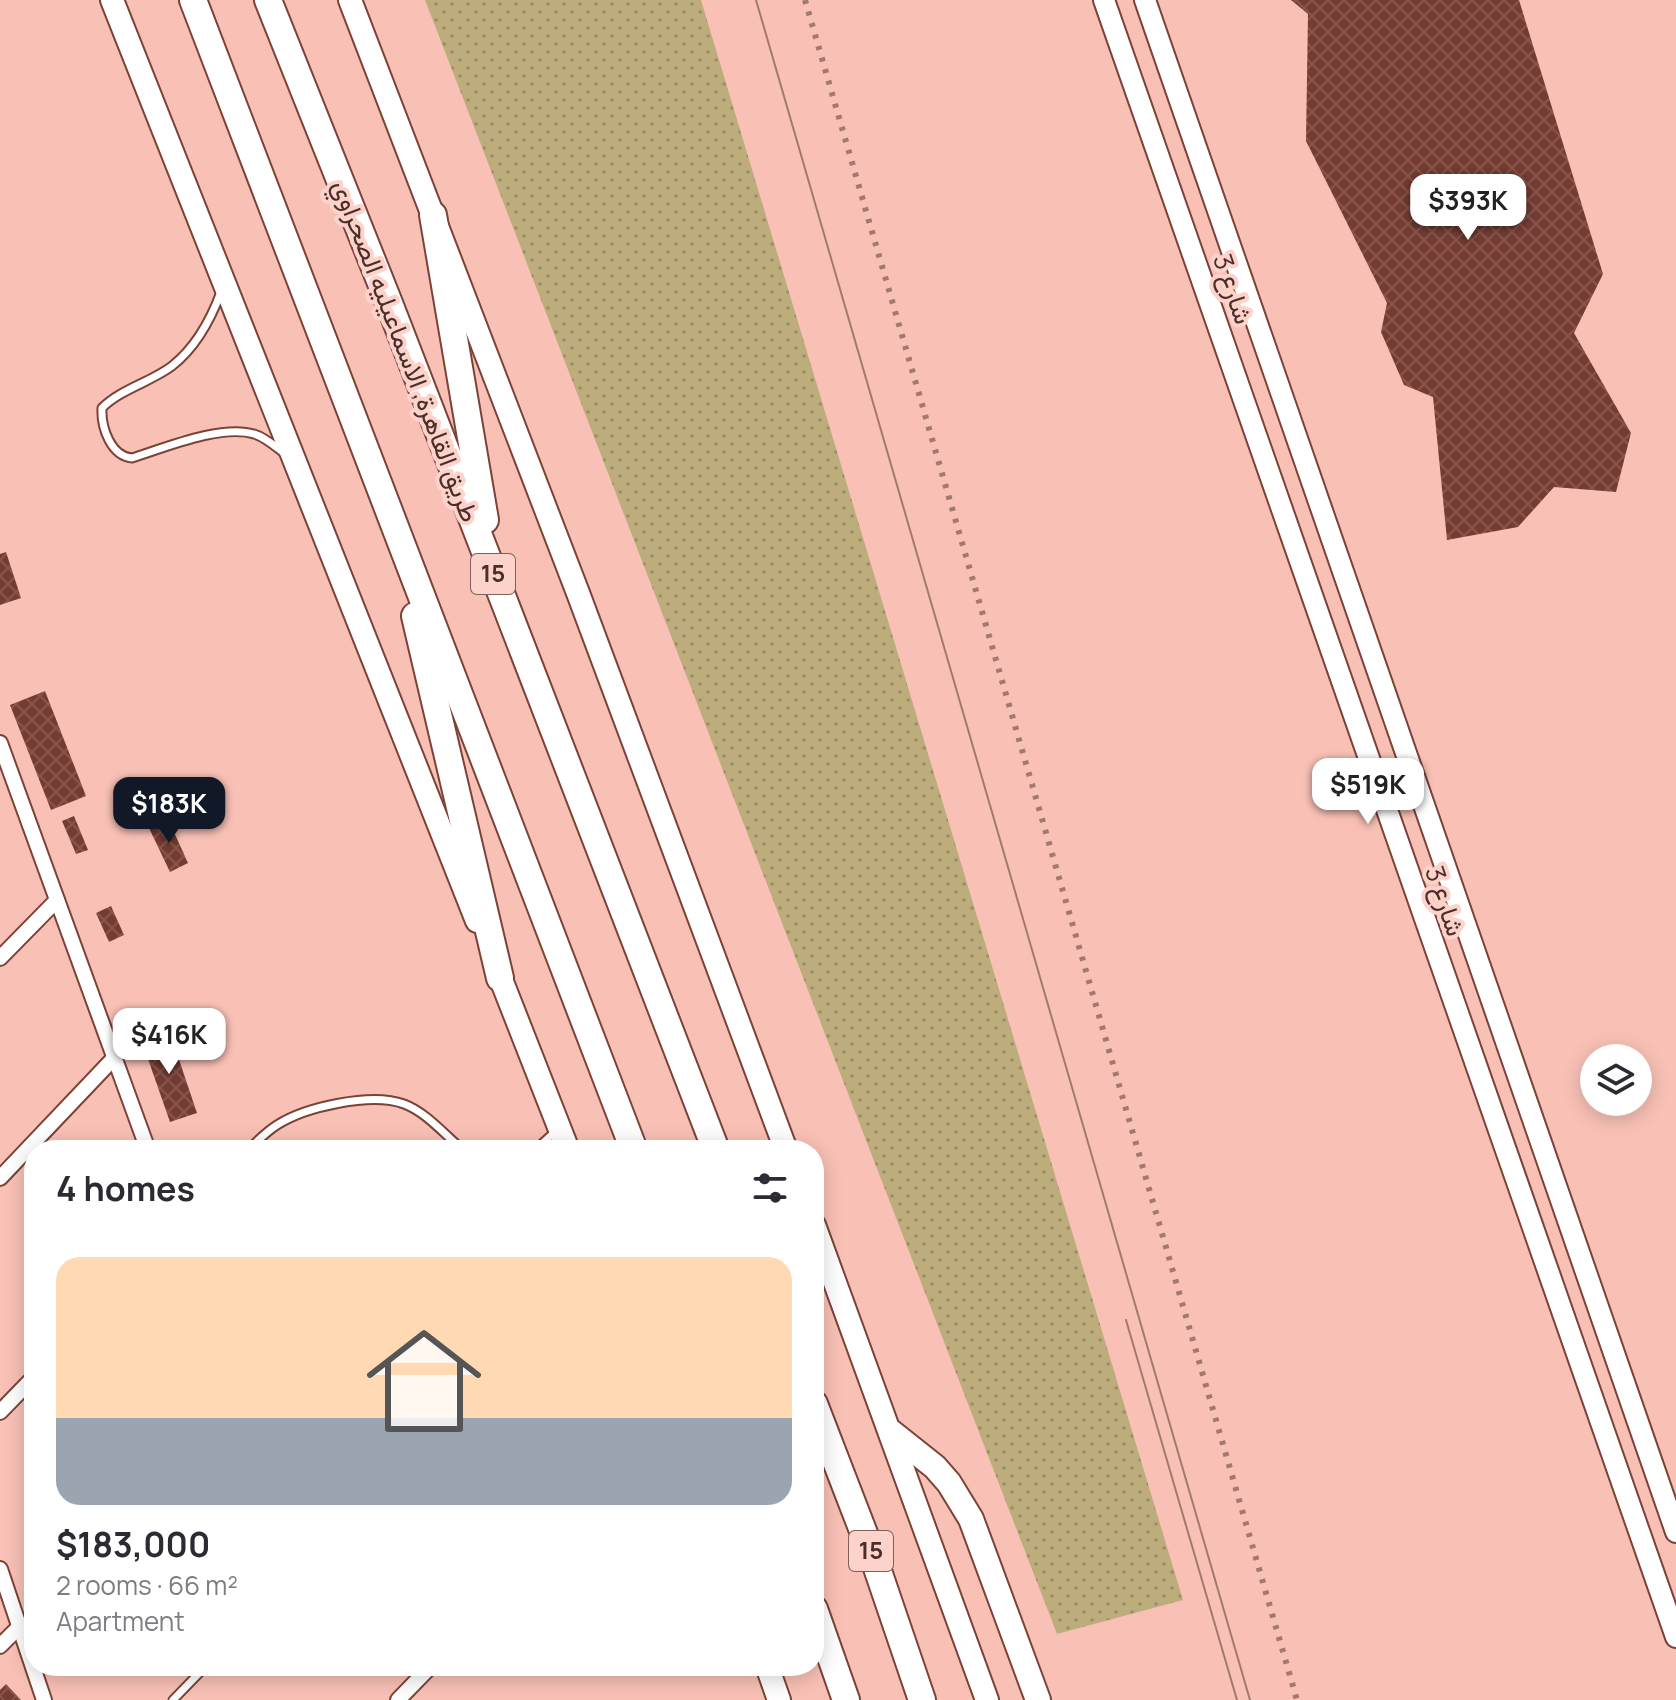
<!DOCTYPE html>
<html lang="en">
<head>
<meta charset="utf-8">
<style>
	:root { --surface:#fff; --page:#f2f2f3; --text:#2b2b33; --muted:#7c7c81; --line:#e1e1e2; --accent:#111827 }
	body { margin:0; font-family:Manrope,Vazirmatn,sans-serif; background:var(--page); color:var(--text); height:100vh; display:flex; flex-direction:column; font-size:30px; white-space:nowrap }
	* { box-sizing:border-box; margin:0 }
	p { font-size:26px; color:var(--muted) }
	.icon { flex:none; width:44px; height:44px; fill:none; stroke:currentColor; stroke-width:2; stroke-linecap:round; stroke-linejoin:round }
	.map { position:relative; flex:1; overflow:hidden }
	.side { position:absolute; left:24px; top:1140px; width:800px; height:536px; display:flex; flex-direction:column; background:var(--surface); border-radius:32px; box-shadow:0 4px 20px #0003 }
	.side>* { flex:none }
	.fabs { position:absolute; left:1580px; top:1044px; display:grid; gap:16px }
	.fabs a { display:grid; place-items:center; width:72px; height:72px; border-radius:50%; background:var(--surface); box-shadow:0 4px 20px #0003; font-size:40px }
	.price { position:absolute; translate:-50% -68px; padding:0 18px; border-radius:16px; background:#fff; color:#222; font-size:26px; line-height:52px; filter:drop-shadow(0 2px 4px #0008) }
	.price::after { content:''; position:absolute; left:50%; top:48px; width:24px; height:18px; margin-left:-12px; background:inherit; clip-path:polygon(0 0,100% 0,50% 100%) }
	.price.active { background:var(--accent); color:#fff }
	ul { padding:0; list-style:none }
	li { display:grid; align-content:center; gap:16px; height:424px; padding:0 32px }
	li+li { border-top:2px solid var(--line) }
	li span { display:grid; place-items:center; height:248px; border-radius:24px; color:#555 }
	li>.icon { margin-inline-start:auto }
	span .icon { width:144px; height:144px; fill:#fffc; stroke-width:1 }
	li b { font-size:34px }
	h2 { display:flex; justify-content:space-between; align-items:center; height:96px; padding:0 32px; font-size:34px }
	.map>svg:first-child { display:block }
	.grass { fill:url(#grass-dots) }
	.building { fill:url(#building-cross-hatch) }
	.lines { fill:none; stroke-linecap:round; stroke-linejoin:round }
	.service-casing { stroke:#7b4237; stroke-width:11 }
	.minor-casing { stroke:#7b4237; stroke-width:18 }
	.secondary-casing { stroke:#7b4237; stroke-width:24 }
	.primary-casing { stroke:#7b4237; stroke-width:26 }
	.trunk-casing { stroke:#7b4237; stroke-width:28 }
	.motorway-casing { stroke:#7b4237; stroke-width:30 }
	.service { stroke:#fff; stroke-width:7 }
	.minor { stroke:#fff; stroke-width:14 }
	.secondary { stroke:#fff; stroke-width:20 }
	.primary { stroke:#fff; stroke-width:22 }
	.trunk { stroke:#fff; stroke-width:24 }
	.motorway { stroke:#fff; stroke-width:26 }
	.tram { stroke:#a27870; stroke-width:2 }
	.rail { stroke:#a27870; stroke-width:6; stroke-dasharray:4 8; stroke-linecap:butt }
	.labels { text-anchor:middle; stroke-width:8; stroke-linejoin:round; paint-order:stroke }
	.shield { fill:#fdd2ca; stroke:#7f5f59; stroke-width:2 }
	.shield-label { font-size:24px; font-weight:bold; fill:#492e29 }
	.street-label { font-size:26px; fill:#492e29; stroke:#fdd2ca }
</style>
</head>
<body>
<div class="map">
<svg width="1676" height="1700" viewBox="0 0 1676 1700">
	<defs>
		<pattern id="grass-dots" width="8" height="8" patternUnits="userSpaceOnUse" patternTransform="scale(2)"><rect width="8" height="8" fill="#bdad7d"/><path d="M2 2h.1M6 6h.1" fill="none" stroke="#9c8d66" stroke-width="1.8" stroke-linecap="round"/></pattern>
		<pattern id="building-cross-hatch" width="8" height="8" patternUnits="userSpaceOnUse" patternTransform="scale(2)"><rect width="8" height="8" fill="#753c32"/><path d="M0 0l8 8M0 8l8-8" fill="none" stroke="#86564e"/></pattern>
	</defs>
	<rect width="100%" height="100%" fill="#f9c1b6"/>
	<path class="grass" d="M425 0H701L1183 1600 1057 1634Z"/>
	<g class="building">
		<path d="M1291 0H1519L1603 274 1574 333 1631 433 1616 492 1554 487 1518 527 1447 540 1433 397 1404 385 1381 332 1387 303 1306 141 1308 14Z"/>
		<path d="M6 552 21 598 0 605V554Z"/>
		<path d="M45 691 86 796 51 810 10 705Z"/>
		<path d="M74 816 88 850 76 854 62 821Z"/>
		<path d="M168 819 188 863 170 872 149 828Z"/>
		<path d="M111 906 124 935 109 942 96 913Z"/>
		<path d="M169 1030 197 1113 170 1122 141 1039Z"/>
		<path d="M6 1684 21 1700H0V1690Z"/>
	</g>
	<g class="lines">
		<g class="service-casing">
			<g id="service">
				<path d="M221 292C211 319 195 348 172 366 151 382 121 389 102 408 101 428 111 456 132 458 164 448 221 424 254 434 265 437 276 447 285 454"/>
				<path d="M248 1150C257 1141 266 1132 277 1125 305 1107 371 1092 404 1104 426 1112 445 1135 463 1150"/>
				<path d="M535 1150 557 1130"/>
				<path d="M173 1700 206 1666"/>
			</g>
		</g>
		<g class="minor-casing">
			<g id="minor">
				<path d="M0 743 148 1150"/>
				<path d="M0 958 57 900"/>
				<path d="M0 1178 114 1058"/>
				<path d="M0 1412 34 1377"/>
				<path d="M0 1569 44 1700"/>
				<path d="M0 1646 19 1627"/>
				<path d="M398 1700 431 1666"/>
			</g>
		</g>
		<g class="secondary-casing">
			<g id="secondary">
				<path d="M1104 0 1676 1637"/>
				<path d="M1145 0 1676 1532"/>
			</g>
		</g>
		<g class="primary-casing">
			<g id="primary">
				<path d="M112 0 477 921"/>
				<path d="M350 0 578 593 786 1150"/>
				<path d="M495 964 568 1150"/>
				<path d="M814 1225 987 1700"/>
				<path d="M767 1666 779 1700"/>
			</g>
		</g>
		<g class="trunk-casing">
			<path id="trunk" d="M891 1432 935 1467 949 1483 971 1519 1038 1700"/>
		</g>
		<g class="motorway-casing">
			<g id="motorway">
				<path d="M193 0 634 1150"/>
				<path d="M268 0 389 303 716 1150"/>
				<path d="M433 215 485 520"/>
				<path d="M415 616 500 978"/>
				<path d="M814 1404 875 1562 922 1700"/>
				<path d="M814 1609 846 1700"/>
			</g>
		</g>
		<use href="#service" class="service"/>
		<use href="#minor" class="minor"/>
		<use href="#secondary" class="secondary"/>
		<use href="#primary" class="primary"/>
		<use href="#trunk" class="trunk"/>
		<use href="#motorway" class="motorway"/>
		<g class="tram">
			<path d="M756 0 1250 1700"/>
			<path d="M1126 1320 1237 1700"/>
		</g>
		<path class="rail" d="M805 0 1297 1700"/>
	</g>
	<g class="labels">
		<g class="shield">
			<rect x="471" y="554" width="44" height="40" rx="6"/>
			<rect x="849" y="1531" width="44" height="40" rx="6"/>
		</g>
		<g class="shield-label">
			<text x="493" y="582">15</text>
			<text x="871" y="1559">15</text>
		</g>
		<g class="street-label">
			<text transform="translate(1233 289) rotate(71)" y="9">شارع 3</text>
			<text transform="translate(406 351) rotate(69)" y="9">طريق القاهرة, الاسماعيليه الصحراوي</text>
			<text transform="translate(1445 901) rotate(71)" y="9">شارع 3</text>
		</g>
	</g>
</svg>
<div class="fabs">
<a><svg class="icon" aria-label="layers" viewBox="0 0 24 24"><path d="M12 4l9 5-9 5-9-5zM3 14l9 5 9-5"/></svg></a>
</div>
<b class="price" style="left:1468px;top:242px">$393K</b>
<b class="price" style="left:1368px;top:826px">$519K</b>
<b class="price active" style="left:169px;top:845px">$183K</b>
<b class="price" style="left:169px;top:1076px">$416K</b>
<section class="side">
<h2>4 homes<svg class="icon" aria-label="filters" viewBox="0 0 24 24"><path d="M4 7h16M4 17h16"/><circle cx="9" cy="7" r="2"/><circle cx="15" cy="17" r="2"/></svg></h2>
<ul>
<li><span style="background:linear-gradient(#ffd9b3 65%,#9aa5b1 0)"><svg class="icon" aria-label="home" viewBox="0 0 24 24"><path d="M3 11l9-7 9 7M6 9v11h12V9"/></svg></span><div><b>$183,000</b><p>2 rooms · 66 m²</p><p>Apartment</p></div></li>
</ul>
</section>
</div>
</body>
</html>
